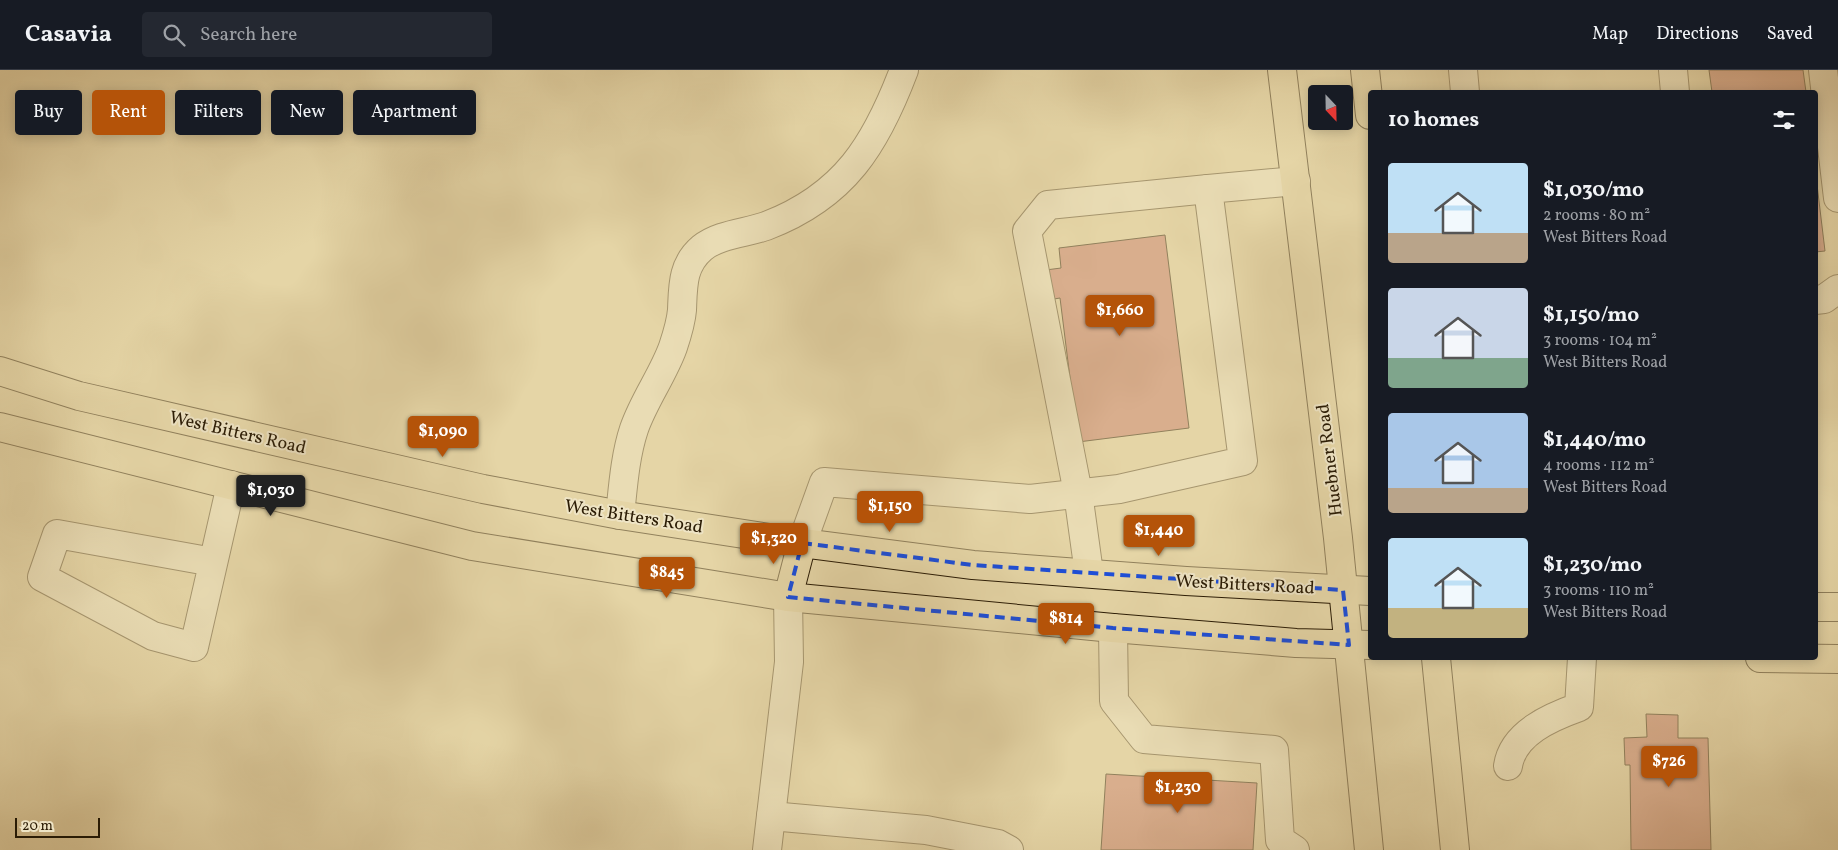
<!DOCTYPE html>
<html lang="en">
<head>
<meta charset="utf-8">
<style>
	:root { --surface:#171b24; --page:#242831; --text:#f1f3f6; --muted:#9ea1a6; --line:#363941; --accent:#b45309 }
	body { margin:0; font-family:Vollkorn,serif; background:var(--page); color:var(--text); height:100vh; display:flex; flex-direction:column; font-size:19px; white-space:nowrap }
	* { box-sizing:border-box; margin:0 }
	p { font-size:16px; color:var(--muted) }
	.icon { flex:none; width:28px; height:28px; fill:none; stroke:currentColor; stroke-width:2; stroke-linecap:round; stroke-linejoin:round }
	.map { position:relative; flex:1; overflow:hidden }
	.panel { position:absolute; left:1368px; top:20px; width:450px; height:570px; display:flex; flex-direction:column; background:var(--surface); border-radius:5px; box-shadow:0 2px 12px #0003 }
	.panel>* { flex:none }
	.banner { position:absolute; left:15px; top:20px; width:475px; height:45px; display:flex; gap:10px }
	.needle { width:32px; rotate:158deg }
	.buttons { position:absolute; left:1308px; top:15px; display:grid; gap:10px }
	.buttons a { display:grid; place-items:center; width:45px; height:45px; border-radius:5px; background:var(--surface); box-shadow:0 2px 12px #0003; font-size:25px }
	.scale { position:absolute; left:15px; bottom:12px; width:85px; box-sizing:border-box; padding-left:5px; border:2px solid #2b1c05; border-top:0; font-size:14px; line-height:18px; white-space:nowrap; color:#2b1c05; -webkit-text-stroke:4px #eee4c5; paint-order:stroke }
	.price { position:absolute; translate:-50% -42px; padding:0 11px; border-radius:5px; background:var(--accent); color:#fff; font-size:16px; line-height:32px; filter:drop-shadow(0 1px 2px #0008) }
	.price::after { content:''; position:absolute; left:50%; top:30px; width:15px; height:11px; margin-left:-8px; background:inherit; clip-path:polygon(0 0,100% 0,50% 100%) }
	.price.current { background:#222; color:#fff }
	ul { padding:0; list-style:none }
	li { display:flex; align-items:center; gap:15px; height:125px; padding:0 20px }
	li span { display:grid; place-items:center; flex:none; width:140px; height:100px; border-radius:5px; color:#555 }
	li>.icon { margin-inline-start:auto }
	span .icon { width:60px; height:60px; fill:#fffc; stroke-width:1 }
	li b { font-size:21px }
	h2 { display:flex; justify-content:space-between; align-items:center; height:60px; padding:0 20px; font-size:21px }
	.chip { padding:0 18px; border-radius:5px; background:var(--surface); box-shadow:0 2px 12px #0003; font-size:18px; line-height:45px }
	.chip.current { background:var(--accent); color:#fff }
	header { display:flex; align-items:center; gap:30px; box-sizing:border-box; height:70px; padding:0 25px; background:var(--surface); border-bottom:1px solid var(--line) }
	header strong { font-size:24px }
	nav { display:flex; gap:28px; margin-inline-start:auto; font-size:18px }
	.search { width:350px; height:45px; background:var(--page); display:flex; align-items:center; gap:12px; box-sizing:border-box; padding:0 18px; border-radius:5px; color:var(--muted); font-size:19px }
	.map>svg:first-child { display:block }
	.building { fill:#cb7f6f; stroke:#2b1c05 }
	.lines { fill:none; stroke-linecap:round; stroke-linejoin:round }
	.minor-casing { stroke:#5a4a2d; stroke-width:30 }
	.major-casing { stroke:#2b1c05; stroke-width:30 }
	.minor { stroke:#eee4c5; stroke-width:28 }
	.major { stroke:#e5d5a6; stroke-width:28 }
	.marked { fill:none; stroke:#1d4ed8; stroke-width:4; stroke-dasharray:10 6; stroke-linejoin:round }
	.labels { text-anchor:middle; stroke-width:4; stroke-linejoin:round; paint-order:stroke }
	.street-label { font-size:18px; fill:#2b1c05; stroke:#eee4c5 }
</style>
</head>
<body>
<header>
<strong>Casavia</strong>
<div class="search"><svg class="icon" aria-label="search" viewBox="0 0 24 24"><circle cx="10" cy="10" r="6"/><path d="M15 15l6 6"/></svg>Search here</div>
<nav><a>Map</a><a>Directions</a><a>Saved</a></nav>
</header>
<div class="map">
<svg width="1838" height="780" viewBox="0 0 1838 780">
	<rect width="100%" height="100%" fill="#e5d5a6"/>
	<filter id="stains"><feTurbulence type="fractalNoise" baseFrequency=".004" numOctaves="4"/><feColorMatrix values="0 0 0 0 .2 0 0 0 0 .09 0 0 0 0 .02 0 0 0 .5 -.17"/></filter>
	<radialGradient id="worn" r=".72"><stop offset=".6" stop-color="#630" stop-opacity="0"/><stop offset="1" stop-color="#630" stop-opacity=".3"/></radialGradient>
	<g class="building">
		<path d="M1709 0H1803L1806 22H1712Z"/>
		<path d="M1815 98 1825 181 1815 182Z"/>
		<path d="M1165 165 1189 358 1078 372 1060 228 1042 231 1038 201 1061 198 1059 178Z"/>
		<path d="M1815 324 1817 429H1815Z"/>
		<path d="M1646 644 1678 645V668H1708L1711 780H1631L1630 695H1625L1624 668 1647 667Z"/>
		<path d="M1106 704 1257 713 1253 780H1101Z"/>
	</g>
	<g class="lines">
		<g class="minor-casing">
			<g id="minor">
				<path d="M1463 0 1465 22"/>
				<path d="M1673 0 1675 22"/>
				<path d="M1823 0 1838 128"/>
				<path d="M1815 230 1824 229 1838 219"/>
				<path d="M620 445C623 417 625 386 634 359 644 330 663 305 673 277 677 265 681 252 682 240 683 216 682 195 702 178 719 164 747 163 766 156 845 126 876 74 904 0"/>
				<path d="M802 473 824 412 1030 429 1119 419 1243 391 1208 119 1296 111"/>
				<path d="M213 492 57 464 42 507 153 566 194 577 231 415"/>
				<path d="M1089 503 1078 423 1027 161 1048 135 1208 119"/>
				<path d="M1113 558 1114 631 1144 669 1274 680 1280 770 1295 780"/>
				<path d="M1508 696C1513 663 1551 647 1579 637L1582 588"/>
				<path d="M771 746 926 760 998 774 1009 780"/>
				<path d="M767 780 789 592 788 527"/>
			</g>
		</g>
		<g class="major-casing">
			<g id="major">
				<path d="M1282 0 1338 468 1369 780"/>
				<path d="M1365 0 1370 45"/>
				<path d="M0 301 79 326 483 419 620 445 802 473 973 495 1186 511 1370 521"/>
				<path d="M0 357 472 476 788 527 1113 558 1296 573 1370 575"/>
				<path d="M788 527 802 473"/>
				<path d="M1815 537H1838"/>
				<path d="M1436 588 1455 780"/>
				<path d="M1760 588 1838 589"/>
			</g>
		</g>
		<use href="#minor" class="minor"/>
		<use href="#major" class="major"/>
	</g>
	<path d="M0 0H1838V780H0ZM802 473 973 495 1343 520 1349 575 1113 558 788 527Z" fill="#e5d5a6" fill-opacity=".55" fill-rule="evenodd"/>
	<path class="marked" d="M802 473 973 495 1343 520 1349 575 1113 558 788 527Z"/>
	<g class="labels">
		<g class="street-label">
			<text transform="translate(238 362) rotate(13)" y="6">West Bitters Road</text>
			<text transform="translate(1329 390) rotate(-97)" y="6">Huebner Road</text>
			<text transform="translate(634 446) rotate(9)" y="6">West Bitters Road</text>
			<text transform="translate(1245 514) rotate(3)" y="6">West Bitters Road</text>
		</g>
	</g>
	<rect width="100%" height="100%" filter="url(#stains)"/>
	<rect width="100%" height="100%" fill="url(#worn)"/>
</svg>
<div class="buttons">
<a><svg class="needle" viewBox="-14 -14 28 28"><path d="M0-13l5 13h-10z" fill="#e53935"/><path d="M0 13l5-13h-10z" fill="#9ea1a6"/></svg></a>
</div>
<div class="scale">20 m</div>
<b class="price" style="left:1120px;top:267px">$1,660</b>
<b class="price" style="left:443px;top:388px">$1,090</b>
<b class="price current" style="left:271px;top:447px">$1,030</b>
<b class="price" style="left:890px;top:463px">$1,150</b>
<b class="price" style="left:1159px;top:487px">$1,440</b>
<b class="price" style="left:774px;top:495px">$1,320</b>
<b class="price" style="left:667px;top:529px">$845</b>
<b class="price" style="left:1066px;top:575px">$814</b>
<b class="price" style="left:1669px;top:718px">$726</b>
<b class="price" style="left:1178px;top:744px">$1,230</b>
<div class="banner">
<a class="chip">Buy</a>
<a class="chip current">Rent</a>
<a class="chip">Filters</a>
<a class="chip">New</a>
<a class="chip">Apartment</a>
</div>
<section class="panel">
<h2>10 homes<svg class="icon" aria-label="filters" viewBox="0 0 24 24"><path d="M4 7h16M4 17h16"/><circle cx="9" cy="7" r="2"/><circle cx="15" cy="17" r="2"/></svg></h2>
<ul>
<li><span style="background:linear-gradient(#bfe0f5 70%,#b9a48a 0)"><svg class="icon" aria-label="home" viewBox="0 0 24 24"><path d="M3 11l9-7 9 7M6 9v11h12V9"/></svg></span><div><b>$1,030/mo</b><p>2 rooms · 80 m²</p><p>West Bitters Road</p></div></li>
<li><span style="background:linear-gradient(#c9d6e8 70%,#7fa58c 0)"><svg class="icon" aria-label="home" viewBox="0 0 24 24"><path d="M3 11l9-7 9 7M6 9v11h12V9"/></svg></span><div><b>$1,150/mo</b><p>3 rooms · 104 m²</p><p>West Bitters Road</p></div></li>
<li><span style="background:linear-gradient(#a9c7e8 75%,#b9a48a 0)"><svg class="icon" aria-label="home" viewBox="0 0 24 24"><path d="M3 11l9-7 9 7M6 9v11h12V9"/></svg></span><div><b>$1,440/mo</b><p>4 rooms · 112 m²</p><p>West Bitters Road</p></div></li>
<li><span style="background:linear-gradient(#bfe0f5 70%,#c2b280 0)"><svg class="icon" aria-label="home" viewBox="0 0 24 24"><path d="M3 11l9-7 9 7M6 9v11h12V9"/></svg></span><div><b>$1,230/mo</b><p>3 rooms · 110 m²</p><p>West Bitters Road</p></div></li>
</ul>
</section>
</div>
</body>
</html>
